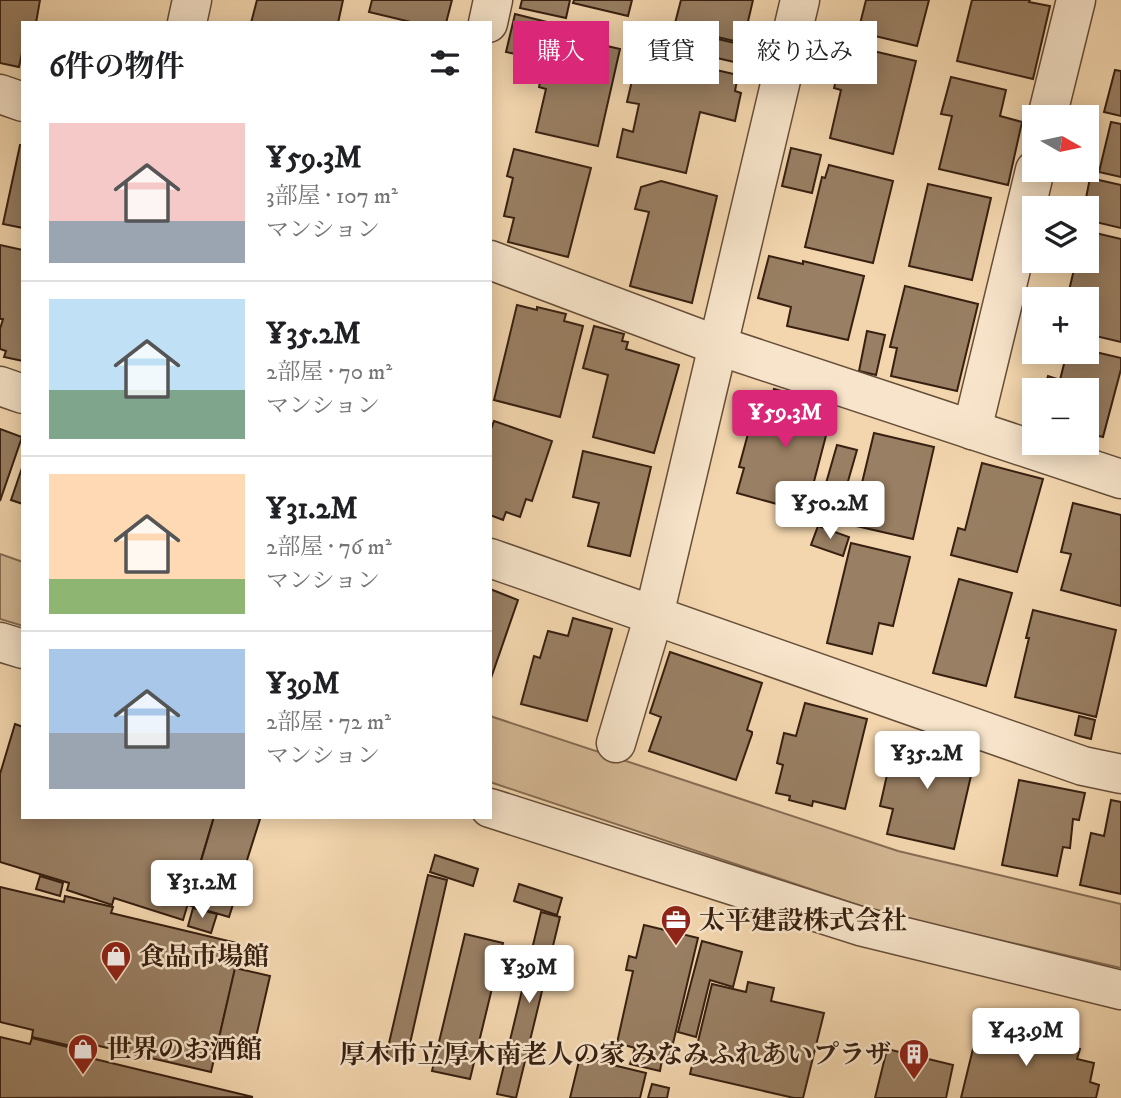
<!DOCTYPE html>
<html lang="ja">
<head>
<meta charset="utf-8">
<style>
	:root { --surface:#fff; --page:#f2f2f2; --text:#202124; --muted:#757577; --line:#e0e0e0; --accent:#db2777 }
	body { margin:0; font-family:"IM FELL DW Pica","Noto Serif JP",serif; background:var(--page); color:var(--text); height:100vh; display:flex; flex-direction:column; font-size:26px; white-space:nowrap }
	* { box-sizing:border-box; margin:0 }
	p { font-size:23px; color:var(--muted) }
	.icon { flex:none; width:38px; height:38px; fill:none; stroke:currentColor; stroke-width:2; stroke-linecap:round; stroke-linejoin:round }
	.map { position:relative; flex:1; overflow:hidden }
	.details { position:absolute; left:21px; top:21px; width:471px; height:798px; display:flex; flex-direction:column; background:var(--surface); border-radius:0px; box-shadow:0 4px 18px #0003 }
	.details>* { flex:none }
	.banner { position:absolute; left:513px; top:21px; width:502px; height:63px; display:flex; gap:14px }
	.needle { width:46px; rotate:99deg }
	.fabs { position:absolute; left:1022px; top:105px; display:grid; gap:14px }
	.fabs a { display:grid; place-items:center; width:77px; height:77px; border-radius:0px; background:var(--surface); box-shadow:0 4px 18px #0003; font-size:35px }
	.price { position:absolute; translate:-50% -60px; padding:0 16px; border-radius:7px; background:#fff; color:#222; font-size:23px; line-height:46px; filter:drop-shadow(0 2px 4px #0008) }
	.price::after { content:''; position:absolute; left:50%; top:42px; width:21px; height:16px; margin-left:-10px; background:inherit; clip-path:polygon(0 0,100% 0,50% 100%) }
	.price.on { background:var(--accent); color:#fff }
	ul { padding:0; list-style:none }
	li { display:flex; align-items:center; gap:21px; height:175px; padding:0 28px }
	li+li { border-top:2px solid var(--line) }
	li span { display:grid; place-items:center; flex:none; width:196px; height:140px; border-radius:0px; color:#555 }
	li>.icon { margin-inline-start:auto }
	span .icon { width:84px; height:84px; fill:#fffc; stroke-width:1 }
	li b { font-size:30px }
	h2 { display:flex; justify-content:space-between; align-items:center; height:84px; padding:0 28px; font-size:30px }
	.pill { padding:0 24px; border-radius:0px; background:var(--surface); box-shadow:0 4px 18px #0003; font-size:24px; line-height:63px }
	.pill.on { background:var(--accent); color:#fff }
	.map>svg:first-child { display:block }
	.green { fill:#d3b793; stroke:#856c52; stroke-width:2 }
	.building { fill:#997f63; stroke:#372011; stroke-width:2 }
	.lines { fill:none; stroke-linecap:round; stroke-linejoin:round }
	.minor-casing { stroke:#664e38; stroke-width:41 }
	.minor { stroke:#f7e4ca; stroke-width:38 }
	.labels { text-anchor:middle; stroke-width:5; stroke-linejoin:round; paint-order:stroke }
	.poi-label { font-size:26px; font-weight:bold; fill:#372011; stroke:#f7e4ca; text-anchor:start }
</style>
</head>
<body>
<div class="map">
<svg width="1121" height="1098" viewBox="0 0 1121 1098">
	<rect width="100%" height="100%" fill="#f3d6ae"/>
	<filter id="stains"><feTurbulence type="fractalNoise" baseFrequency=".00286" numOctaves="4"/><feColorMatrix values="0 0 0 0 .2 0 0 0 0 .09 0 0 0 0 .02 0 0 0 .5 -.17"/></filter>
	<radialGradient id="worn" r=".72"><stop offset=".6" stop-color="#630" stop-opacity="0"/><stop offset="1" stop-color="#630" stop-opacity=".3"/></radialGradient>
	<g class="green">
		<path d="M0 554 23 562V626L0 619Z"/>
		<path d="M490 716 898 851 1121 904V968L882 913 490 782Z"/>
	</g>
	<g class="building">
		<path d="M0 0H40L36 23H23V48L19 67 0 63Z"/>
		<path d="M257 0H343L338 23H251Z"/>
		<path d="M372 0H452L446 23H415L369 12Z"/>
		<path d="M522 0H570L566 18 520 8Z"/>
		<path d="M574 0H632L628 16 573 3Z"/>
		<path d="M681 0H753L743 43 674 27Z"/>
		<path d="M866 0H929L917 46 858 32Z"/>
		<path d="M972 0H1030L1029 2 1050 6 1033 79 957 61Z"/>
		<path d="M515 14 551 23 541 59 506 52Z"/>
		<path d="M657 25 748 46 743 64 652 43Z"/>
		<path d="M551 33 620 49 598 146 536 132 546 89 539 87Z"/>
		<path d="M856 47 916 61 893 154 830 138 841 90 834 88 839 69 849 72Z"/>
		<path d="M651 55 738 75 735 91 741 93 735 121 700 112 686 173 617 157 623 129 633 132 639 104 627 102 634 72 646 75Z"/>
		<path d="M1115 70 1121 71V116L1104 112Z"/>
		<path d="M951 77 1006 90 1000 116 1022 122 1008 185 939 169 952 116 941 114Z"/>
		<path d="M1111 122 1121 124V177L1099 172Z"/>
		<path d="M20 145H23V228L3 224Z"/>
		<path d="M791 148 821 155 812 193 782 186Z"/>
		<path d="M514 149 591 168 568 257 508 242 514 218 504 216 513 178 507 176Z"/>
		<path d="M829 165 893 181 873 263 805 247 822 177 825 178Z"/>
		<path d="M1090 178 1121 185V228L1087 220V208H1084Z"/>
		<path d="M661 181 717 196 692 303 630 286 649 212 635 209 641 187Z"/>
		<path d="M928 184 991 198 972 280 909 266Z"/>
		<path d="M1087 231 1121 239V342L1087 334V299H1067L1076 261H1087Z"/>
		<path d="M0 245 23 250V361L4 357 6 351 0 349V329L3 319H0Z"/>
		<path d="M769 256 803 264V261L864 276 848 340 787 326 791 307 758 298Z"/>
		<path d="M905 286 978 304 957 391 891 376 897 348 890 347Z"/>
		<path d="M517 305 537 310V307L566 314 564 321 583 326 560 417 494 400Z"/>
		<path d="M594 326 624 334 622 341 628 342 626 349 679 365 654 453 593 437 608 375 583 368Z"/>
		<path d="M867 331 885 335 876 375 859 371Z"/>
		<path d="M1087 350 1121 358V369L1103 437 1087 433V390H1044L1048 376 1060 380 1067 352H1087Z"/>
		<path d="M774 389 834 405 806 512 737 493 744 468 739 467 752 419 755 420 759 405 769 408Z"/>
		<path d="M494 421 552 441 532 501 526 499 520 517 506 512 503 520 490 515V432Z"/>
		<path d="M0 429 22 437 0 501Z"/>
		<path d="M874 433 934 447 913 539 843 523 851 484 861 487Z"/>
		<path d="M837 445 857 450 838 516 818 511Z"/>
		<path d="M583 451 651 467 630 556 588 546 599 503 573 497Z"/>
		<path d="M982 463 1043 479 1017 572 951 555 958 528 965 530Z"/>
		<path d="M23 465V504L11 500Z"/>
		<path d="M1073 503 1121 515V606L1061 590 1071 554 1061 552Z"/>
		<path d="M818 526 849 537 843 556 811 545Z"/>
		<path d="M851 543 910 557 893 626 879 623 872 654 827 643Z"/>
		<path d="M959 579 1012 593 986 686 933 673Z"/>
		<path d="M490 589 518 600 490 681Z"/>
		<path d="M1033 610 1116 630 1096 717 1015 697 1029 638H1026Z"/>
		<path d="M573 618 612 629 587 721 521 704 534 656 540 658 548 631 568 636Z"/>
		<path d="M670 652 762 683 747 730 752 732V734L736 780 649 751 661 717 650 713Z"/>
		<path d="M805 703 867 719 845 809 813 801 812 806 789 800 790 796 776 793 783 765 777 763 784 733 796 736Z"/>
		<path d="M1079 716 1095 720 1091 739 1075 735Z"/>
		<path d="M15 724 23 727V817H214L183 920 114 898 112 905 67 890 69 883 0 862V774Z"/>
		<path d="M896 735 976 754 954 849 887 834 893 809 880 806Z"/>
		<path d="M1019 780 1085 793 1079 820 1073 819 1070 848 1063 847 1057 876 1002 865Z"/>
		<path d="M1111 800 1121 802V894L1080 885 1091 833 1104 836Z"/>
		<path d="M214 817H255L260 819 229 917 188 905Z"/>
		<path d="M435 855 478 869 473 886 430 872Z"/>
		<path d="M428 875 447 880 406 1061 386 1056Z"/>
		<path d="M40 876 63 883 60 896 36 889Z"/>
		<path d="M519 884 562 898 557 915 514 901Z"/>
		<path d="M0 887 64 902 65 896 113 907 111 913 241 944 211 1072 82 1042 80 1048 32 1037 33 1030 0 1022Z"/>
		<path d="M193 908 217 914 211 933 188 926Z"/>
		<path d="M541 912 560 917 516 1098 497 1094Z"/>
		<path d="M644 925 698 938 670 1056 663 1054 660 1071 630 1064 635 1048 617 1043 633 971 626 970 629 956 636 958Z"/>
		<path d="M465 934 503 943 470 1079 432 1071Z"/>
		<path d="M702 941 742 952 733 987 710 980 696 1037 678 1032Z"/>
		<path d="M235 968 270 976 251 1059 216 1051Z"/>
		<path d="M748 982 774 988 771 1001 824 1013 803 1098H794L690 1074 712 984 746 992Z"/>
		<path d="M979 1024 1080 1049 1077 1059 1094 1063 1090 1082 1099 1085 1096 1098H961Z"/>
		<path d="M0 1037 30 1044 32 1038 80 1050 78 1055 253 1097 0 1098Z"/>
		<path d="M887 1049 953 1065 946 1098H875Z"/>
		<path d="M580 1057 646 1073 640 1098H570Z"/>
		<path d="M652 1084 669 1088 667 1098H648Z"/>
	</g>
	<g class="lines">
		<g class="minor-casing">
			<g id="minor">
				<path d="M187 23 192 0"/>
				<path d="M488 23 493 0"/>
				<path d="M0 94 23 102"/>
				<path d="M1047 117 1076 0"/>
				<path d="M490 260 719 346 1121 479"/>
				<path d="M0 386 23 394"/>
				<path d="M972 430 1035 170"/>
				<path d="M490 558 1083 766 1121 774"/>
				<path d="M0 642 23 649"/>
				<path d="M616 743 654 615 800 0"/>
				<path d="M490 808 860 926 1121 990"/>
			</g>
		</g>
		<use href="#minor" class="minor"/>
	</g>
	<defs>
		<g id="office-pin" transform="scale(1.575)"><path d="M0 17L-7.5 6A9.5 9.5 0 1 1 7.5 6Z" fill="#8f2418" stroke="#f7e4ca"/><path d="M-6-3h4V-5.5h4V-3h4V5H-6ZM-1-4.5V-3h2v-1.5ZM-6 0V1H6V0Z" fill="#fff"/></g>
		<g id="shop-pin" transform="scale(1.575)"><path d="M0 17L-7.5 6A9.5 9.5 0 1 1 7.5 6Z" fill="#8f2418" stroke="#f7e4ca"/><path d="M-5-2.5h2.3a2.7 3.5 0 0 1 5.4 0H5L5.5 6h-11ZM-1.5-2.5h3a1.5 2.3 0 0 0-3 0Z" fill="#fff"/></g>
		<g id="building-pin" transform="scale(1.575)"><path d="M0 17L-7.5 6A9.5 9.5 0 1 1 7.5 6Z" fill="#8f2418" stroke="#f7e4ca"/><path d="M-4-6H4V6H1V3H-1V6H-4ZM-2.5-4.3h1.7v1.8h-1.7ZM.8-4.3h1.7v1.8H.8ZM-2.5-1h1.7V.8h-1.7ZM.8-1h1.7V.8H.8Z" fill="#fff"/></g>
	</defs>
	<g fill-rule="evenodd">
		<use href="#office-pin" x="676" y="920"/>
		<use href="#shop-pin" x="116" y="956"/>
		<use href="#shop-pin" x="83" y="1049"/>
		<use href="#building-pin" x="914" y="1054"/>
	</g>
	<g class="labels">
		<g class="poi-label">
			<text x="699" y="929">太平建設株式会社</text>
			<text x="139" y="965">食品市場館</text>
			<text x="106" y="1058">世界のお酒館</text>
			<text x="891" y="1063" text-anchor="end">厚木市立厚木南老人の家 みなみふれあいプラザ</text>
		</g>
	</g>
	<rect width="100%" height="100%" filter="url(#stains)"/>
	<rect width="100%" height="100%" fill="url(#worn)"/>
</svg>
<div class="fabs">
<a><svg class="needle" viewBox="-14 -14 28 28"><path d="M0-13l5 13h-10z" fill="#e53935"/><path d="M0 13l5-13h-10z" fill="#757577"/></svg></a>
<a><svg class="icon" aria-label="layers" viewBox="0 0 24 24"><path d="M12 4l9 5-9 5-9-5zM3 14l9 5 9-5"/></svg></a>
<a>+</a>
<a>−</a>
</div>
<b class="price on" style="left:785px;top:450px">¥59.3M</b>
<b class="price" style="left:830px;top:541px">¥50.2M</b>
<b class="price" style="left:927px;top:791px">¥35.2M</b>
<b class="price" style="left:202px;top:920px">¥31.2M</b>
<b class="price" style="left:529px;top:1005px">¥39M</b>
<b class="price" style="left:1026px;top:1068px">¥43.9M</b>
<div class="banner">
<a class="pill on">購入</a>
<a class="pill">賃貸</a>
<a class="pill">絞り込み</a>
</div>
<section class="details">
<h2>6件の物件<svg class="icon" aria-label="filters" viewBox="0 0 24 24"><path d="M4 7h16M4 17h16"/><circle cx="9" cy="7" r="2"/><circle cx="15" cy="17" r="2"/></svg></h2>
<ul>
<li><span style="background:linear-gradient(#f6c9c9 70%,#9aa5b1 0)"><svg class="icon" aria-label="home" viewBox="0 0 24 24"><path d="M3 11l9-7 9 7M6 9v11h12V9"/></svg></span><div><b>¥59.3M</b><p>3部屋 · 107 m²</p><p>マンション</p></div></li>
<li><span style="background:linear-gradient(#bfe0f5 65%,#7fa58c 0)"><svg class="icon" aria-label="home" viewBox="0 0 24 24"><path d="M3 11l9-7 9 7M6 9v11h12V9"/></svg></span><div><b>¥35.2M</b><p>2部屋 · 70 m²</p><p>マンション</p></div></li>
<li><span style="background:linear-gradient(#ffd9b3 75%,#8fb573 0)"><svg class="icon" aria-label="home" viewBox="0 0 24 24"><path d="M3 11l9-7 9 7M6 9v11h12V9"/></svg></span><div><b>¥31.2M</b><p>2部屋 · 76 m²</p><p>マンション</p></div></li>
<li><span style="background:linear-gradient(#a9c7e8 60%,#9aa5b1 0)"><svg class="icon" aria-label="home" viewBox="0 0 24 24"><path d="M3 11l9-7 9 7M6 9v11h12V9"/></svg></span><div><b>¥39M</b><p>2部屋 · 72 m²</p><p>マンション</p></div></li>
</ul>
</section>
</div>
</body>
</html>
